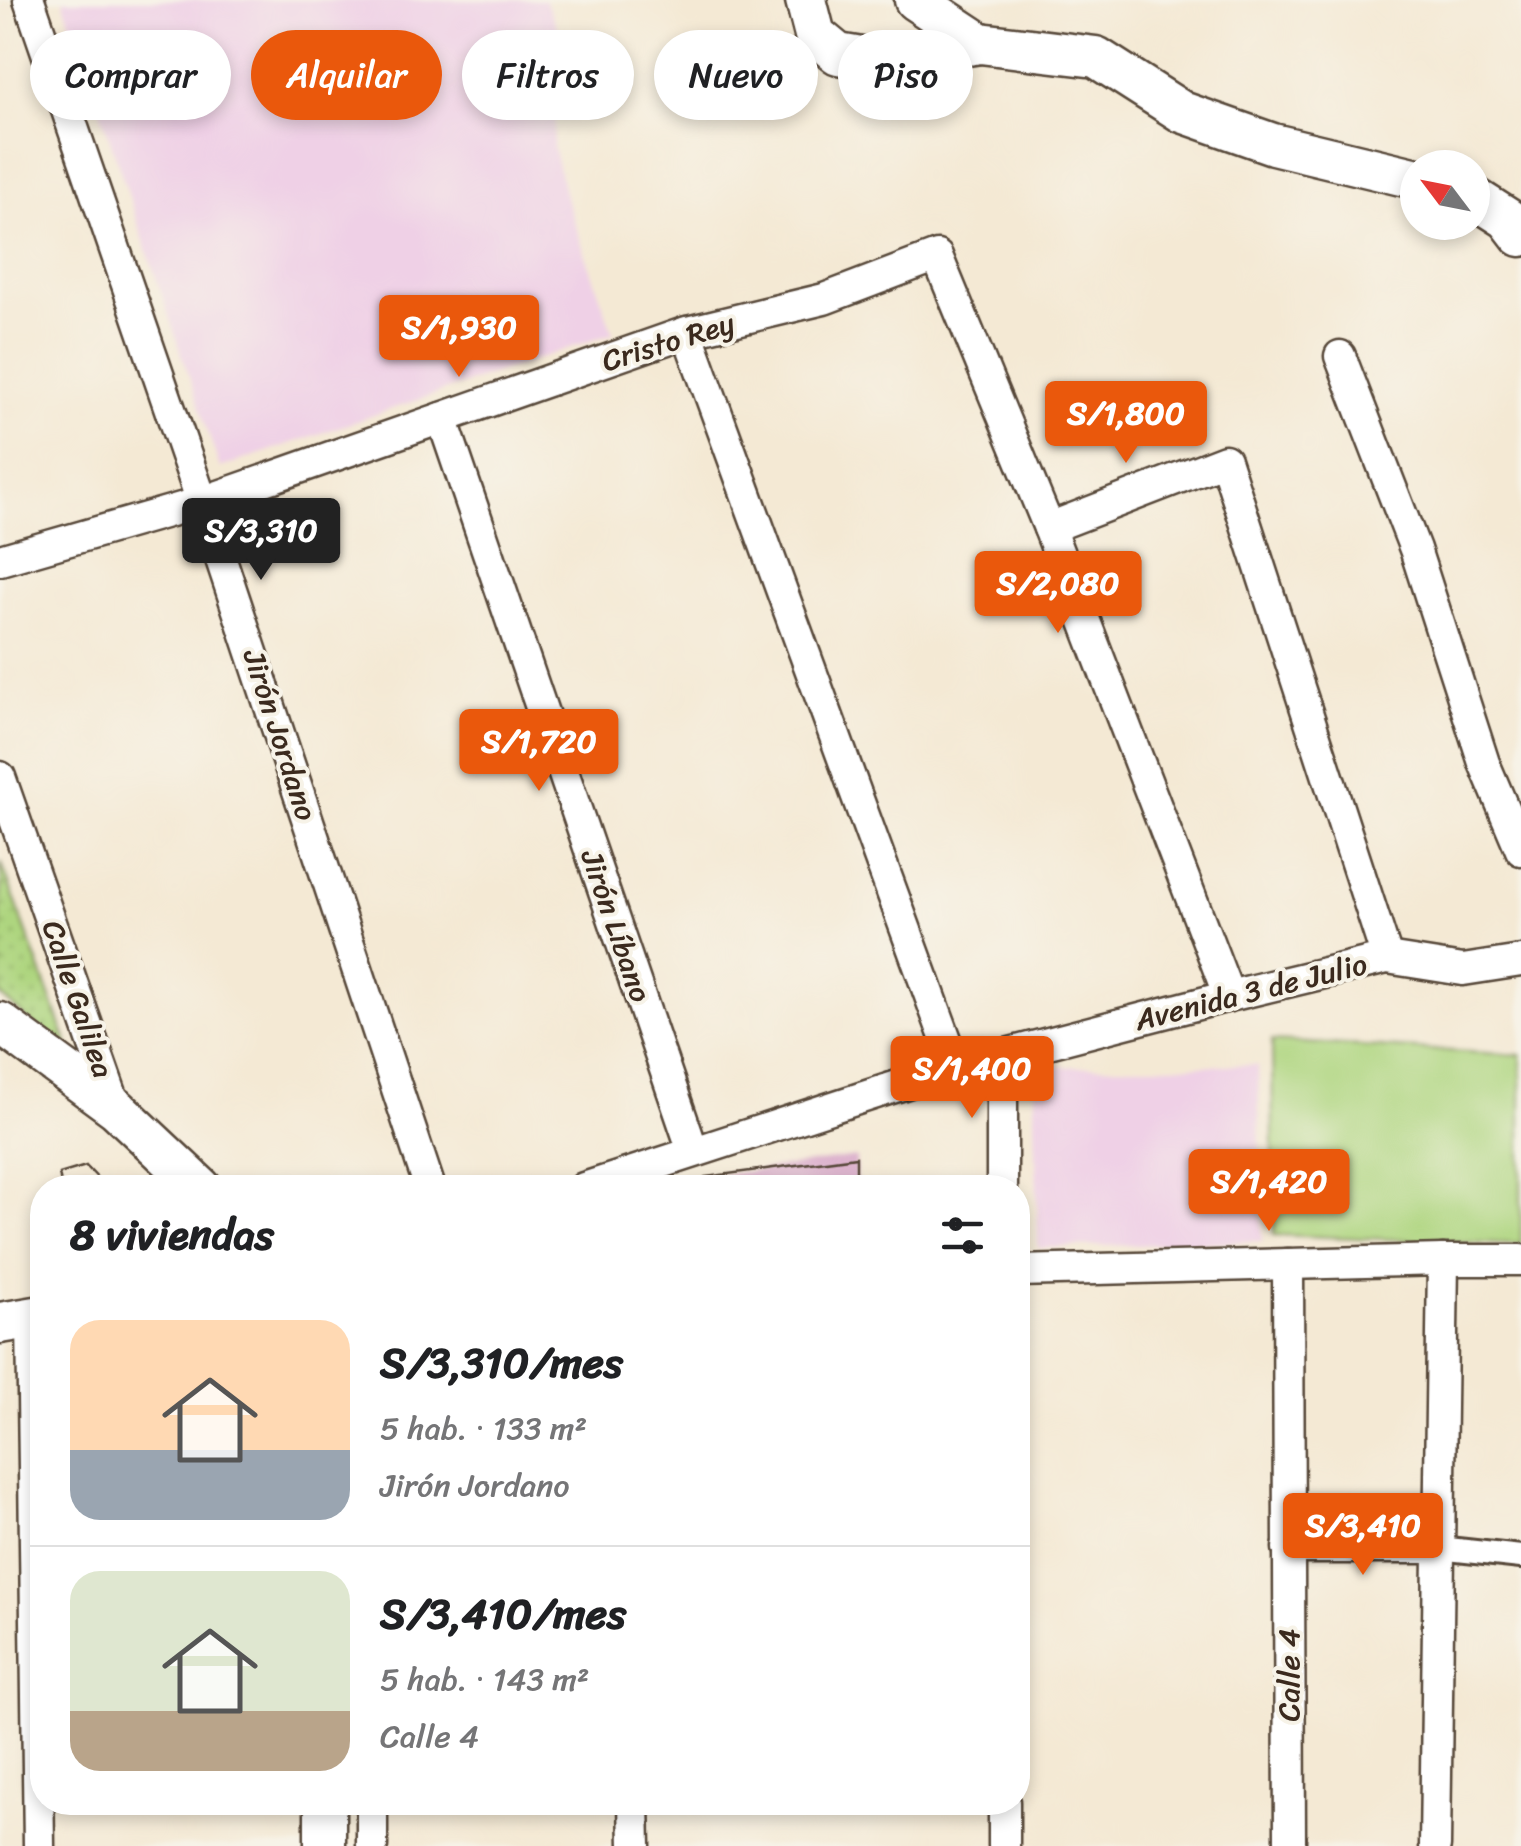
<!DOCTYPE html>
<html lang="es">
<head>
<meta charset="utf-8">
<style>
	:root { --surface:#fff; --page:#f2f2f2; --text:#202124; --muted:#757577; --line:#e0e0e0; --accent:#ea580c }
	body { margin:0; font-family:Sriracha,sans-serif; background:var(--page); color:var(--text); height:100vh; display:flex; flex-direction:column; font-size:38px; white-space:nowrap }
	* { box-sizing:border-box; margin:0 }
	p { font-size:32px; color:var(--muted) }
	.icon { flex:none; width:55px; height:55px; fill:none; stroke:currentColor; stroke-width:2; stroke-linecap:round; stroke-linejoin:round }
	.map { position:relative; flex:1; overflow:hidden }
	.sheet { position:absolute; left:30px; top:1175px; width:1000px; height:640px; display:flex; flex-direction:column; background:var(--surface); border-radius:40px; box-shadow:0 5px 15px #0003 }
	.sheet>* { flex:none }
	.top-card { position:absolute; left:30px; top:30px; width:1000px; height:90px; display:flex; gap:20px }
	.needle { width:65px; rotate:302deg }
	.buttons { position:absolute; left:1400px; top:150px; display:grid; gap:20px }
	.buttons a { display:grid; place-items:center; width:90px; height:90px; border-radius:50%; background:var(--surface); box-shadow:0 5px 15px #0003; font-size:50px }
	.price { position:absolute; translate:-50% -85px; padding:0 22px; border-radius:10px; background:var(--accent); color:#fff; font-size:32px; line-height:65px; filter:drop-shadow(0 2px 5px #0008) }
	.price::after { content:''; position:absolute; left:50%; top:60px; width:30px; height:22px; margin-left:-15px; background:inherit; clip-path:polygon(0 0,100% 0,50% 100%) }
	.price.active { background:#222; color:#fff }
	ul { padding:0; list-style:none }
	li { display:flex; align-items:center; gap:30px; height:250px; padding:0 40px }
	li+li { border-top:2px solid var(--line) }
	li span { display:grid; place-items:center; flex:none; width:280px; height:200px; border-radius:30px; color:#555 }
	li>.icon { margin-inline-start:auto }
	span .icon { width:120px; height:120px; fill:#fffc; stroke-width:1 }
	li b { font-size:42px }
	h2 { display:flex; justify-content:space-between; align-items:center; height:120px; padding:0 40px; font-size:42px }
	.tag { padding:0 35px; border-radius:45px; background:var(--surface); box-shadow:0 5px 15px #0003; font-size:35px; line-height:90px }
	.tag.active { background:var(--accent); color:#fff }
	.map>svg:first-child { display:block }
	.built { fill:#efd0e6 }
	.green { fill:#aed57f; stroke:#74804e; stroke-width:2.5 }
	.park { fill:url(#park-dots); stroke:#74804e; stroke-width:2.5 }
	.building { fill:#d49dc5 }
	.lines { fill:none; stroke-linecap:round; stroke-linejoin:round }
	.pedestrian-casing { stroke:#574739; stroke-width:28 }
	.minor-casing { stroke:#574739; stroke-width:35 }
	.tertiary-casing { stroke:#574739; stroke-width:45 }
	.pedestrian { stroke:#fff; stroke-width:22 }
	.minor { stroke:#fff; stroke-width:30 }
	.tertiary { stroke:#fff; stroke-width:40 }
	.labels { text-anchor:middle; stroke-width:8; stroke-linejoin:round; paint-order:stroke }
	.street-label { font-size:30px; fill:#3b2a1e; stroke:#f7f3e8 }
</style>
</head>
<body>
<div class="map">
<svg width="1521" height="1846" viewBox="0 0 1521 1846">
	<defs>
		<pattern id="park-dots" width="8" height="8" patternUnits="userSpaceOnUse" patternTransform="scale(2.5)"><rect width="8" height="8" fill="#aed57f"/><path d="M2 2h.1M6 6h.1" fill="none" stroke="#97b76d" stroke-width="1.8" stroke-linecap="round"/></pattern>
	</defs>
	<rect width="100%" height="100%" fill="#f7f3e8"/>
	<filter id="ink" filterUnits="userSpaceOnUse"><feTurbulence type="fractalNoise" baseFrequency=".01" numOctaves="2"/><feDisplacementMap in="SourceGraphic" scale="20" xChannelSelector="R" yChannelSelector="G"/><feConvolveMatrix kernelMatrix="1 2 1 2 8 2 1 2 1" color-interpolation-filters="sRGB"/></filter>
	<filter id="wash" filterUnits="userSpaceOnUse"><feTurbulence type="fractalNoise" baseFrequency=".0048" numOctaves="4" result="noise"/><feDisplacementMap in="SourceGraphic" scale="40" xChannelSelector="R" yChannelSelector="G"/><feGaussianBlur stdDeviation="2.25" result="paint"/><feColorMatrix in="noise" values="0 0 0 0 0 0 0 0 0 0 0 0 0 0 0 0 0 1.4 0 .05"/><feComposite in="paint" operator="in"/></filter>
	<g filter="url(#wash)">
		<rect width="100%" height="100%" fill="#f4e9d4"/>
		<g class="built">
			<path d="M63 0H545L574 66 556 104 553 146 565 196 613 333 220 468Z"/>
			<path d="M1258 1065 1262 1241 1038 1248 1034 1067Z"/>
		</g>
		<path class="green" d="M1272 1041 1521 1055V1244L1274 1235Z"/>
		<path class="park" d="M1 862 73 1059 0 995Z"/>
		<g id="blocks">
			<g class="building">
				<path d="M856 1157V1188H706L705 1177Z"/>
				<path d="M86 1166 107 1188H62L59 1174Z"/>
			</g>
		</g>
	</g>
	<g filter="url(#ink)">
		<use href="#blocks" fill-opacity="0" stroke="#574739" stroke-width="2.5"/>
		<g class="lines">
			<g class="pedestrian-casing">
				<path id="pedestrian" d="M1439 1548 1521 1557"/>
			</g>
			<g class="minor-casing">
				<g id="minor">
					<path d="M29 0 202 502 430 1188"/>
					<path d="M687 332 956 1067"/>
					<path d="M1340 356 1415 549 1484 763 1521 850"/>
					<path d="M442 418 693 1151"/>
					<path d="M1049 528 1225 460 1387 958"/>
					<path d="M0 560 202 502 687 332 824 299 937 256 1049 528 1229 996"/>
					<path d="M0 777 116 1108"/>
					<path d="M1002 1055V1188"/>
					<path d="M584 1188 956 1067 1229 996 1387 958 1463 970 1521 961"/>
					<path d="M1288 1264 1290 1846"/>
					<path d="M1018 1271 1443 1260H1521"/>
					<path d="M32 1318 39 1846"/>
					<path d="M1288 1548H1439"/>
					<path d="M634 1802 635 1846"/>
					<path d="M1004 1802V1846"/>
					<path d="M372 1846V1802"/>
					<path d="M1435 1846 1443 1260"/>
				</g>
			</g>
			<g class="tertiary-casing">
				<g id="tertiary">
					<path d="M806 0 815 35 838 54 873 60 980 43 1096 57 1182 112 1273 144 1418 179"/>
					<path d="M915 0 980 43"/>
					<path d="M1472 196 1508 219 1521 236"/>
					<path d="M0 1023 116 1108 201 1188"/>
					<path d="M0 1323 42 1316"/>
					<path d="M325 1802V1846"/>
				</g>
			</g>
			<use href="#pedestrian" class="pedestrian"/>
			<use href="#minor" class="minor"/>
			<use href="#tertiary" class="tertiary"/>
		</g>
	</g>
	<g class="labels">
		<g class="street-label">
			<text transform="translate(668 342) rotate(-17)" y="10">Cristo Rey</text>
			<text transform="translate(280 735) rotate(72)" y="10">Jirón Jordano</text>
			<text transform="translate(616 926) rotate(71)" y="10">Jirón Líbano</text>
			<text transform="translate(1251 992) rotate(-14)" y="10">Avenida 3 de Julio</text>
			<text transform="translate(78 999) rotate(71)" y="10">Calle Galilea</text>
			<text transform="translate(1289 1675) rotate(-90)" y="10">Calle 4</text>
		</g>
	</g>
</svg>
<div class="buttons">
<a><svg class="needle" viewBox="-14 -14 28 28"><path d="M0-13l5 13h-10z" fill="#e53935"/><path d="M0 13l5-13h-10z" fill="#757577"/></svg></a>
</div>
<b class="price" style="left:459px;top:380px">S/1,930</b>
<b class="price" style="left:1126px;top:466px">S/1,800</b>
<b class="price active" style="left:261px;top:583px">S/3,310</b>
<b class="price" style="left:1058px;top:636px">S/2,080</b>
<b class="price" style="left:539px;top:794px">S/1,720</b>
<b class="price" style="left:972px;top:1121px">S/1,400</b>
<b class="price" style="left:1269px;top:1234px">S/1,420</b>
<b class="price" style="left:1363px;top:1578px">S/3,410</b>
<div class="top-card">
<a class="tag">Comprar</a>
<a class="tag active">Alquilar</a>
<a class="tag">Filtros</a>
<a class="tag">Nuevo</a>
<a class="tag">Piso</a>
</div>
<section class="sheet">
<h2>8 viviendas<svg class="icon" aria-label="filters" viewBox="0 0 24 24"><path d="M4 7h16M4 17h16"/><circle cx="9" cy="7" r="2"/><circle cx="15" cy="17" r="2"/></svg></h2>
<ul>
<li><span style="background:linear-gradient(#ffd9b3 65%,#9aa5b1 0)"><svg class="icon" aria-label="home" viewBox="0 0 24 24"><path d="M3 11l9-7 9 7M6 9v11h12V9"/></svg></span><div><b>S/3,310/mes</b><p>5 hab. · 133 m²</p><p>Jirón Jordano</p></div></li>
<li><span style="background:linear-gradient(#dfe7d0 70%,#b9a48a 0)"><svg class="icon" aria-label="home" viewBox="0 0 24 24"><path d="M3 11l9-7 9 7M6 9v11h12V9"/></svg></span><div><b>S/3,410/mes</b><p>5 hab. · 143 m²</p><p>Calle 4</p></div></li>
</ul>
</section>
</div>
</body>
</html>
